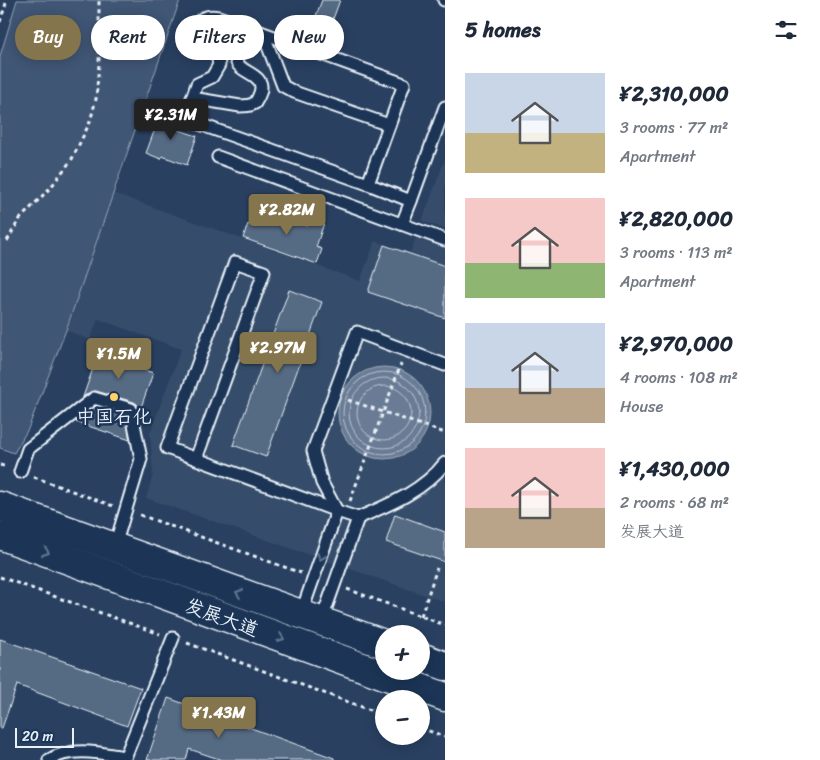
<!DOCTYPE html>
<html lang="en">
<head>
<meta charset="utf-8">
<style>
	:root { --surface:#fff; --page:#f2f2f3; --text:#1f2937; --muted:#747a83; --accent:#84754c }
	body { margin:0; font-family:Sriracha,"LXGW WenKai TC",sans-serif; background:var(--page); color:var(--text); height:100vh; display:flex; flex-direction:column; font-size:19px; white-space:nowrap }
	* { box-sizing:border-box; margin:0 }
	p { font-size:16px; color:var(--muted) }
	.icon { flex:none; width:28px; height:28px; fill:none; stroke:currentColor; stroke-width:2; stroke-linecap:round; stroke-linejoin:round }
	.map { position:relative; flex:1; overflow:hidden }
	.details { display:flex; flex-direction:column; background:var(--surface); width:375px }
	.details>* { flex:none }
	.hud { position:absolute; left:15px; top:15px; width:355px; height:45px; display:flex; gap:10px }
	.buttons { position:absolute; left:375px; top:625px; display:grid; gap:10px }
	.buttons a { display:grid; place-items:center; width:55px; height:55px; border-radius:50%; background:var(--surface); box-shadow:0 2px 12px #0003; font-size:25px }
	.scale { position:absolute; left:15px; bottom:12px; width:59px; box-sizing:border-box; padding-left:5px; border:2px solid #e8f1f8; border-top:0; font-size:14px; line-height:18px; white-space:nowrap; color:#e8f1f8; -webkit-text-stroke:4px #1d3557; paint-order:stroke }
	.price { position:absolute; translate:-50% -42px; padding:0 11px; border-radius:5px; background:var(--accent); color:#fff; font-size:16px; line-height:32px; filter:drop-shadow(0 1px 2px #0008) }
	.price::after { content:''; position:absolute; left:50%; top:30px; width:15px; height:11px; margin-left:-8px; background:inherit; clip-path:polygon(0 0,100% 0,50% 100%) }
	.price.on { background:#222; color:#fff }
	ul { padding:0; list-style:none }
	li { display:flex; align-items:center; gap:15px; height:125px; padding:0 20px }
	li span { display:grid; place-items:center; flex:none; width:140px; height:100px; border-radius:0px; color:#555 }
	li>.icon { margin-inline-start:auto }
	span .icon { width:60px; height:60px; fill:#fffc; stroke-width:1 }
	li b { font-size:21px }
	h2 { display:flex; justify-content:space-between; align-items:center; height:60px; padding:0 20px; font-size:21px }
	.pill { padding:0 18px; border-radius:22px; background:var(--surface); box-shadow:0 2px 12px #0003; font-size:18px; line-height:45px }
	.pill.on { background:var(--accent); color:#fff }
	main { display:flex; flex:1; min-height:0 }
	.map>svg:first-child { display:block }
	.built { fill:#364d6b }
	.green { fill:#415774; stroke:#94a4b6 }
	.water { fill:#6b7c95; stroke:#9dabbd }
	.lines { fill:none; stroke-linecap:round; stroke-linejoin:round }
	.shore { stroke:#b6c2d0; stroke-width:1 }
	.building { fill:#556a83; stroke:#e8f1f8 }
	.service-casing { stroke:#e8f1f8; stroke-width:15 }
	.primary-casing { stroke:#e8f1f8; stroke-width:31 }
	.path { stroke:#e8f1f8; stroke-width:3; stroke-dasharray:4 4; stroke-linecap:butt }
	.service { stroke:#1d3557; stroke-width:11 }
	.primary { stroke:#1d3557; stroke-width:28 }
	.oneway { stroke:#64778f }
	.poi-dot { fill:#ffd166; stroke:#1d3557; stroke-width:2 }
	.labels { text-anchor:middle; stroke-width:5; stroke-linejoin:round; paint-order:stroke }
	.poi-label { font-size:19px; fill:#e8f1f8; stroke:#1d3557 }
	.street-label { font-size:19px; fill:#e8f1f8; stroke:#1d3557 }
</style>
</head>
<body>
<main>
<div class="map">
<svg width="445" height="760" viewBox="0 0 445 760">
	<rect width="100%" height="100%" fill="#294061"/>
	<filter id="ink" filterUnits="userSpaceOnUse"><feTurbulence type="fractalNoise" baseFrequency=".02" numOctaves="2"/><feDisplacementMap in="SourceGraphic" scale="10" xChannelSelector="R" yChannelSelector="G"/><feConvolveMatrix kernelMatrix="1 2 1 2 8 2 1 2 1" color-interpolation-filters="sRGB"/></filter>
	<g filter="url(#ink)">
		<g class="built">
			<path d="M445 159V229L422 221Z"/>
			<path d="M113 193 360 281 375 241 410 253 416 238 445 248V602L146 498 153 475 150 433 181 349 98 319 90 340 66 330Z"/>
		</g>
		<path class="green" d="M17 0H180L66 330 28 429 14 453 0 448V56Z"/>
		<circle class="water" cx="384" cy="413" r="46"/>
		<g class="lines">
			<g class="shore">
				<circle cx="384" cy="413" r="41"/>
				<circle cx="384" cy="413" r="35"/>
				<circle cx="384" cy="413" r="27"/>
			</g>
		</g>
		<g class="building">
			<path d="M322 0H340L330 27 314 21Z"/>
			<path d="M161 113 176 119 173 128 197 136 187 165 162 156 161 159 146 153Z"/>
			<path d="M259 210 307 226 309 218 324 223 316 247 322 249 317 264 243 238 248 224 254 226Z"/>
			<path d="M384 245 445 266V318L368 292Z"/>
			<path d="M289 290 322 302 266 457 233 445Z"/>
			<path d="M98 354 153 373 139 413 137 404 134 402 96 391 90 392 83 397Z"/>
			<path d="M96 406 125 415 130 440 76 422Z"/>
			<path d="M395 514 445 532V562L386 542Z"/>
			<path d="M0 639 141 688 127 726 17 685 2 728H0Z"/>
			<path d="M168 698 334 758V760H222L189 749 186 760H147Z"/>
		</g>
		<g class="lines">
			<g class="service-casing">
				<g id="service">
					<path d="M444 0H445"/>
					<path d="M263 33 283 86 294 92 389 125"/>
					<path d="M192 98 240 106C246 106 250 106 255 103 257 100 259 96 260 93 267 72 236 74 236 58 236 45 248 38 256 31"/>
					<path d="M218 157 445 240"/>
					<path d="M368 184 404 84 219 17C214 16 208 16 203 18 195 23 193 37 199 44 204 49 211 50 217 54L219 65 212 77 197 84 185 119 368 184 411 201 445 107"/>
					<path d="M402 224 411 201"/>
					<path d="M196 459 264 272 235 262 167 448 337 511 358 518C391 504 423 491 445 463"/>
					<path d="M20 472 28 449 94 398 131 409 141 459 114 549"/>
					<path d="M301 614 337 511 322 483 313 451 357 332 445 365"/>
					<path d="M321 622 358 518"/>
					<path d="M49 760C71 746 101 753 125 757"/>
					<path d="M124 760 173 638"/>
				</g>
			</g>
			<g class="primary-casing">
				<g id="primary">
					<path d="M0 506 384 644"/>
					<path d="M0 535 445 697"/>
					<path d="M421 657 445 666"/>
				</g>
			</g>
			<g class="path">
				<path d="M0 22 7 0"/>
				<path d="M7 241 19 220 51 187 72 159 90 122 96 99 99 64V0"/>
				<path d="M348 400 445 433"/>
				<path d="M0 465 7 467"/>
				<path d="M34 477 113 506"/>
				<path d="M350 501 401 364"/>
				<path d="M140 515 301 573"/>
				<path d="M0 577 160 634"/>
				<path d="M347 589 445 625"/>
				<path d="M421 616 437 568"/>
				<path d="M187 643 384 715"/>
				<path d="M421 728 445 737"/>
			</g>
			<use href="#service" class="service"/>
			<use href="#primary" class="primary"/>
		</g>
		<defs><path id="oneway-chevron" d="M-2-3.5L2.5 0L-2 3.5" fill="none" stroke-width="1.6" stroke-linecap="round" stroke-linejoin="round" transform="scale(1.25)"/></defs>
		<g class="oneway">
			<use href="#oneway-chevron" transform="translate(46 552) rotate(20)"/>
			<use href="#oneway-chevron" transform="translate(321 557) rotate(109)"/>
			<use href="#oneway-chevron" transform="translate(239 593) rotate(-160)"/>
			<use href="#oneway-chevron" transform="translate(281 638) rotate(20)"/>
		</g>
	</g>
	<circle class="poi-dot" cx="114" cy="397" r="5"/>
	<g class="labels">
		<g class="poi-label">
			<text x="114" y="423">中国石化</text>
		</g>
		<g class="street-label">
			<text transform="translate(222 617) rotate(20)" y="7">发展大道</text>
		</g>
	</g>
</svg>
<div class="buttons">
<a>+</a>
<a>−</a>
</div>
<div class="scale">20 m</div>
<b class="price on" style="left:171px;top:141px">¥2.31M</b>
<b class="price" style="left:287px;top:236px">¥2.82M</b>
<b class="price" style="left:278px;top:374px">¥2.97M</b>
<b class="price" style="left:119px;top:380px">¥1.5M</b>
<b class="price" style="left:219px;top:739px">¥1.43M</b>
<div class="hud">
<a class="pill on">Buy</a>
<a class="pill">Rent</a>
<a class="pill">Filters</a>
<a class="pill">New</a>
</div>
</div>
<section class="details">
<h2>5 homes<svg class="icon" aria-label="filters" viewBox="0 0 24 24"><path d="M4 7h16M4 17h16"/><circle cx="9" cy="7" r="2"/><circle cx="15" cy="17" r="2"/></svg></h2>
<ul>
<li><span style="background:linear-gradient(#c9d6e8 60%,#c2b280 0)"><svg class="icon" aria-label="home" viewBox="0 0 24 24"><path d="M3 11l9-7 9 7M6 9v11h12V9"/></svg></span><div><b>¥2,310,000</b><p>3 rooms · 77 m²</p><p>Apartment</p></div></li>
<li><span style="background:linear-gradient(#f6c9c9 65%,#8fb573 0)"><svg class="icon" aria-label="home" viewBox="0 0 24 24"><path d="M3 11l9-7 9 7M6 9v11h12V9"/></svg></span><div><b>¥2,820,000</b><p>3 rooms · 113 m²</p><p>Apartment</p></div></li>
<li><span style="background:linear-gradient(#c9d6e8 65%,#b9a48a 0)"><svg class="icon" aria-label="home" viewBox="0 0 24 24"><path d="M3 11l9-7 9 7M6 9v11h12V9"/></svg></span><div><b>¥2,970,000</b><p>4 rooms · 108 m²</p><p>House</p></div></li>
<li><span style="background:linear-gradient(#f6c9c9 60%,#b9a48a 0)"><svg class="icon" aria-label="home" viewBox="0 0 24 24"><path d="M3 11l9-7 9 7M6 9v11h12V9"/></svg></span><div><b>¥1,430,000</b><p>2 rooms · 68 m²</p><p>发展大道</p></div></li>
</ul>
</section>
</main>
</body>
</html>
